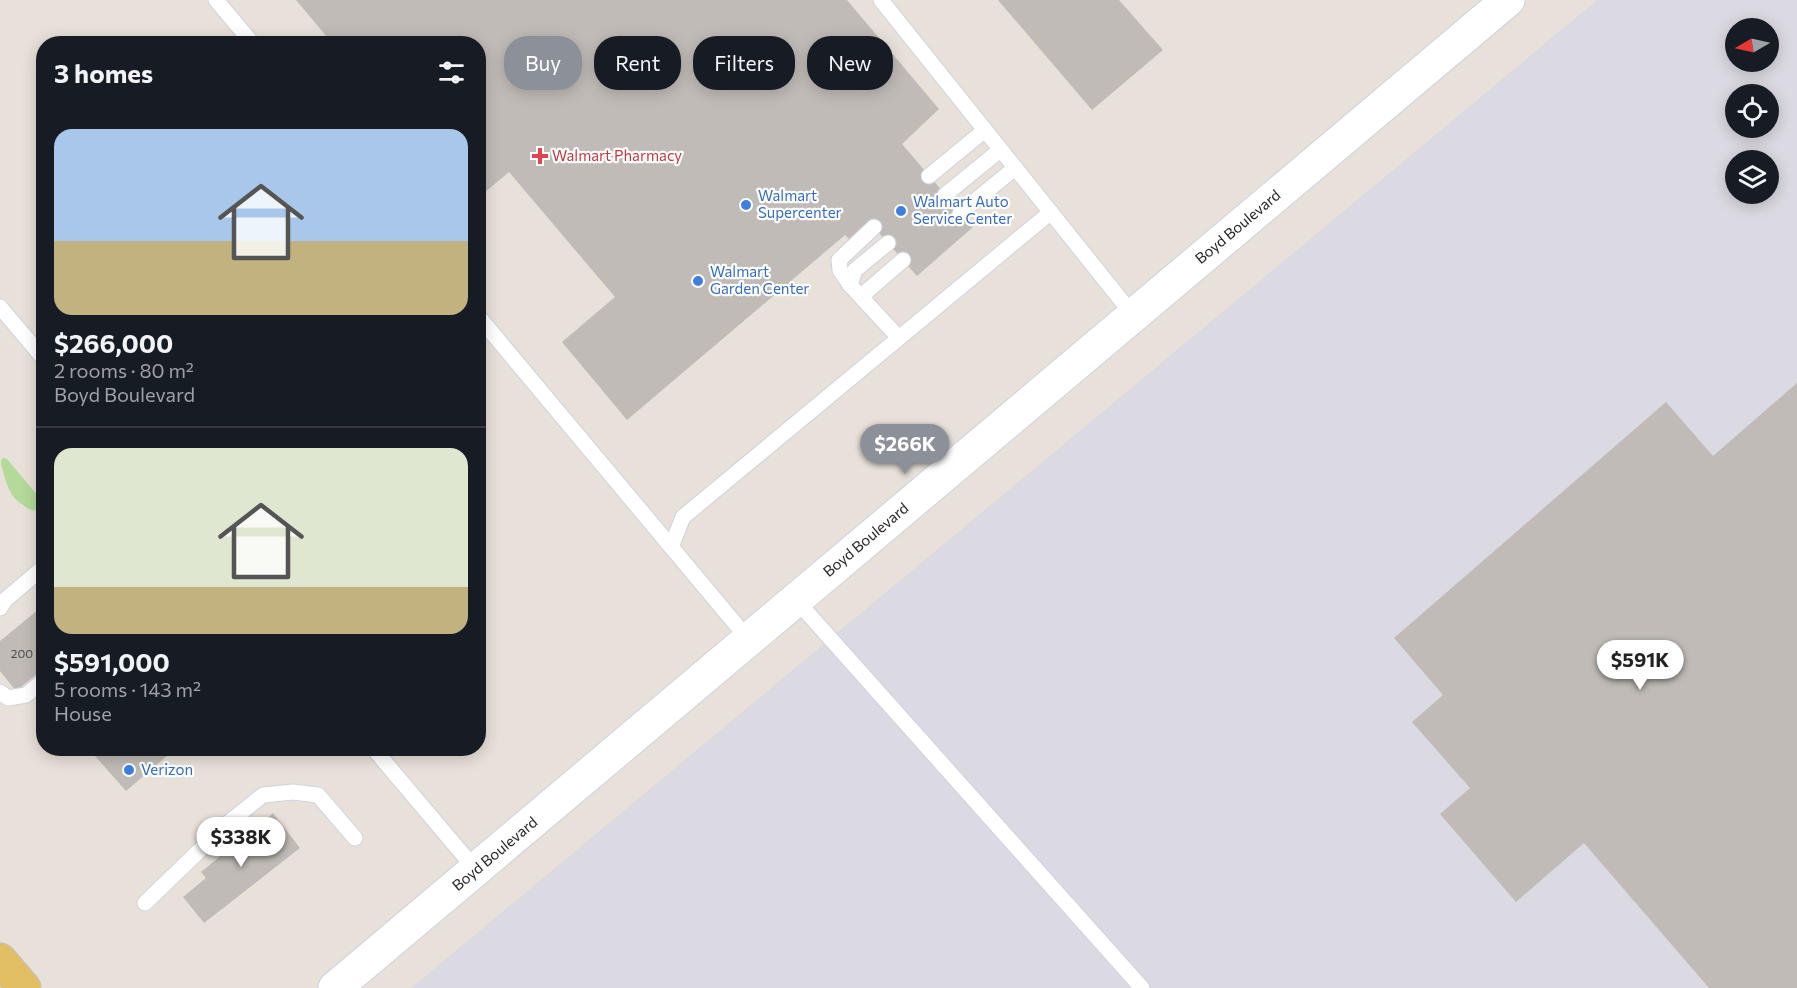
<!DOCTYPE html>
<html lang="en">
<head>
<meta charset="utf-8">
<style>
	:root { --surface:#171b24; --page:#242831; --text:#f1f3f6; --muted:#9ea1a6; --line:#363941; --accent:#8c9099 }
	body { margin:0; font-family:Commissioner,sans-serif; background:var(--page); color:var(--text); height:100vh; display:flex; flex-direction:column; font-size:22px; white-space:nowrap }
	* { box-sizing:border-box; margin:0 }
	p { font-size:20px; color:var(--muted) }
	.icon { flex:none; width:33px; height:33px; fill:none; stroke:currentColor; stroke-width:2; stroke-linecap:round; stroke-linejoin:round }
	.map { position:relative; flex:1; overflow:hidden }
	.drawer { position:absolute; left:36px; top:36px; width:450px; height:720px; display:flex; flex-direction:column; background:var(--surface); border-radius:24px; box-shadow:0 3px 15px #0003 }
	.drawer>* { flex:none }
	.top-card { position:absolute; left:504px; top:36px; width:570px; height:54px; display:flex; gap:12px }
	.needle { width:39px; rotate:261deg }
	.tools { position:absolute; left:1725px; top:18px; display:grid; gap:12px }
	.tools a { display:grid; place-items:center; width:54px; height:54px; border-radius:50%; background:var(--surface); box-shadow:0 3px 15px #0003; font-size:30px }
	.price { position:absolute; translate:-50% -51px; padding:0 14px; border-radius:21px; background:#fff; color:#222; font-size:20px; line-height:39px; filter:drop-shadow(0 2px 3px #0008) }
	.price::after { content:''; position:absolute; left:50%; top:36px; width:18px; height:14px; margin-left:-9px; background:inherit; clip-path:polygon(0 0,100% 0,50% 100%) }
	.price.on { background:var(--accent); color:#fff }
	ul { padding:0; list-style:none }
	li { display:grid; align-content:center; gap:12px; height:318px; padding:0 18px }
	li+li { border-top:2px solid var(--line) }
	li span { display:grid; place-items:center; height:186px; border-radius:18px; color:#555 }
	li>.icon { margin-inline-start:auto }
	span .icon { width:108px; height:108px; fill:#fffc; stroke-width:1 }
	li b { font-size:26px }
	h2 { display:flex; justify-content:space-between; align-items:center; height:72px; padding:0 18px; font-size:26px }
	.pill { padding:0 21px; border-radius:24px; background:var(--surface); box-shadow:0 3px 15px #0003; font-size:21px; line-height:54px }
	.pill.on { background:var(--accent); color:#fff }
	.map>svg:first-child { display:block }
	.industrial { fill:#dbd9e1; fill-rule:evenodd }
	.green { fill:#b3da9a }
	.building { fill:#c0bbb6 }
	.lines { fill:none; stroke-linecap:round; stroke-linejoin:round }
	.lane-casing { stroke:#cfd2de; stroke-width:17 }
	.secondary-casing { stroke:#cfd2de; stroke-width:35 }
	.primary-casing { stroke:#c2c2c2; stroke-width:35 }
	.lane { stroke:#fff; stroke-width:15 }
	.secondary { stroke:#fff; stroke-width:33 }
	.primary { stroke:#e2bf64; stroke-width:33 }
	.health-dot { fill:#e0444e; stroke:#fff; stroke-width:2 }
	.shop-dot { fill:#3f7fe0; stroke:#fff; stroke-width:2 }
	.labels { text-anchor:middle; stroke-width:4.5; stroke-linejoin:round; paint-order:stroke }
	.number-label { font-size:12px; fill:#4c4b4a }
	.health-label { font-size:15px; fill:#be3a42; stroke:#fff; text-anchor:start }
	.shop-label { font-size:15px; fill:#366cbe; stroke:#fff; text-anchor:start }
	.street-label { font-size:15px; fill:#262626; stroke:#fff }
</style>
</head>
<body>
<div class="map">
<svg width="1797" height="988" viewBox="0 0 1797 988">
	<rect width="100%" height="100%" fill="#e8e1d9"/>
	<path class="industrial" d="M1597 0H1797V988H411ZM1736 28H1768V62H1736ZM1736 94H1768V128H1736ZM1736 160H1768V194H1736Z"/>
	<path class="green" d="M3 458 7 459 43 502 41 509C33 512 30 510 23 505 8 496 6 481 1 464V460Z"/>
	<g class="building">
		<path d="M296 0H847L939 109 902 144 973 227 917 276 871 224 851 241 845 235 627 420 562 342 615 297 509 172 478 198V44H333Z"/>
		<path d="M998 0H1119L1163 50 1092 110Z"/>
		<path d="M1797 383V988H1709L1584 843 1516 902 1440 814 1470 788 1412 722 1443 695 1394 638 1666 402 1713 456Z"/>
		<path d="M44 605V668L16 691 0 671V641Z"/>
		<path d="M88 748H176L126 791Z"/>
		<path d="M273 813 300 848 204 923 183 897 206 878 201 872Z"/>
	</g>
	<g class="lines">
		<g class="lane-casing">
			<g id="lane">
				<path d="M216 0 253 44"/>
				<path d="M881 0 1133 315"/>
				<path d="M929 176 985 130"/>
				<path d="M945 195 1000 150"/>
				<path d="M960 213 1015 168"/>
				<path d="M874 227 839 260 840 270 850 285 899 338"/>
				<path d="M850 285 855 270 888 243"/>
				<path d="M864 300 866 292 903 260"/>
				<path d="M0 307 44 359"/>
				<path d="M478 316 749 640"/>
				<path d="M671 547 683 517 1051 212"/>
				<path d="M796 600 1142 988"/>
				<path d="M0 608 5 600 44 567"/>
				<path d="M0 692 8 698 26 695 44 680"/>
				<path d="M373 748 476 870"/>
				<path d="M145 903 228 823 263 795 293 792 318 795 355 838"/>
			</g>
		</g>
		<g class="secondary-casing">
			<path id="secondary" d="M335 988 1508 0"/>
		</g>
		<g class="primary-casing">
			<path id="primary" d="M0 960 24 988"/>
		</g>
		<use href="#lane" class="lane"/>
		<use href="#secondary" class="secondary"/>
		<use href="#primary" class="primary"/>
	</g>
	<path class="health-dot" d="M537 147h6v6h6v6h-6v6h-6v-6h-6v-6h6z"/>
	<g class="shop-dot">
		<circle cx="746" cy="205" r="6"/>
		<circle cx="901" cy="211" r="6"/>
		<circle cx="698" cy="281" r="6"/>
		<circle cx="129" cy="770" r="6"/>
	</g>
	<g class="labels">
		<g class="number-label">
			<text x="22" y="658">200</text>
		</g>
		<g class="health-label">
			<text x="552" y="161">Walmart Pharmacy</text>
		</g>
		<g class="shop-label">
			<text x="758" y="201">Walmart<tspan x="758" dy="17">Supercenter</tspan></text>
			<text x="913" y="207">Walmart Auto<tspan x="913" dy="17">Service Center</tspan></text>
			<text x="710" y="277">Walmart<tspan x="710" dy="17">Garden Center</tspan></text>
			<text x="141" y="775">Verizon</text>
		</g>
		<g class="street-label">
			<text transform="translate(1238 227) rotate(-40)" y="5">Boyd Boulevard</text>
			<text transform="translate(866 540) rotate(-40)" y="5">Boyd Boulevard</text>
			<text transform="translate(495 854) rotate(-40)" y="5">Boyd Boulevard</text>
		</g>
	</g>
</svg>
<div class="tools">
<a><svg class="needle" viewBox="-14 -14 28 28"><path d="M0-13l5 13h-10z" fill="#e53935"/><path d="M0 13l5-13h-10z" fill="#9ea1a6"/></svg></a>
<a><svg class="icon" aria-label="locate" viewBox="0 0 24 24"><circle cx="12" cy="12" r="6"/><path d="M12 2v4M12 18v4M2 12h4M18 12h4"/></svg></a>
<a><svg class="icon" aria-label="layers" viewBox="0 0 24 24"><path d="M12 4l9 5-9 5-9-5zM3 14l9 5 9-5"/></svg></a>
</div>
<b class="price on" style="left:905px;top:475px">$266K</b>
<b class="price" style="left:1640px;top:691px">$591K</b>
<b class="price" style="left:241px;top:868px">$338K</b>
<div class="top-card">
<a class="pill on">Buy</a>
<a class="pill">Rent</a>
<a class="pill">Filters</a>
<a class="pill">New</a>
</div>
<section class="drawer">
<h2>3 homes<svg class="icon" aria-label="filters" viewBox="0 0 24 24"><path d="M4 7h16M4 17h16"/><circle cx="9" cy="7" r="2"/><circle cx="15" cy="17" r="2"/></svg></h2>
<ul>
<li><span style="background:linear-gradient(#a9c7e8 60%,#c2b280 0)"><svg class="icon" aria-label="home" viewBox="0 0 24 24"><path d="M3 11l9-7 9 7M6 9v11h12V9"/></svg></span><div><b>$266,000</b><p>2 rooms · 80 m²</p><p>Boyd Boulevard</p></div></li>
<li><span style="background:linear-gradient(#dfe7d0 75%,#c2b280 0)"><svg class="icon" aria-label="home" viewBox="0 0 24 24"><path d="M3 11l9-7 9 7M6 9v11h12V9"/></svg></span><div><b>$591,000</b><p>5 rooms · 143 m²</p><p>House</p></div></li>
</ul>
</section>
</div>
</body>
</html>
